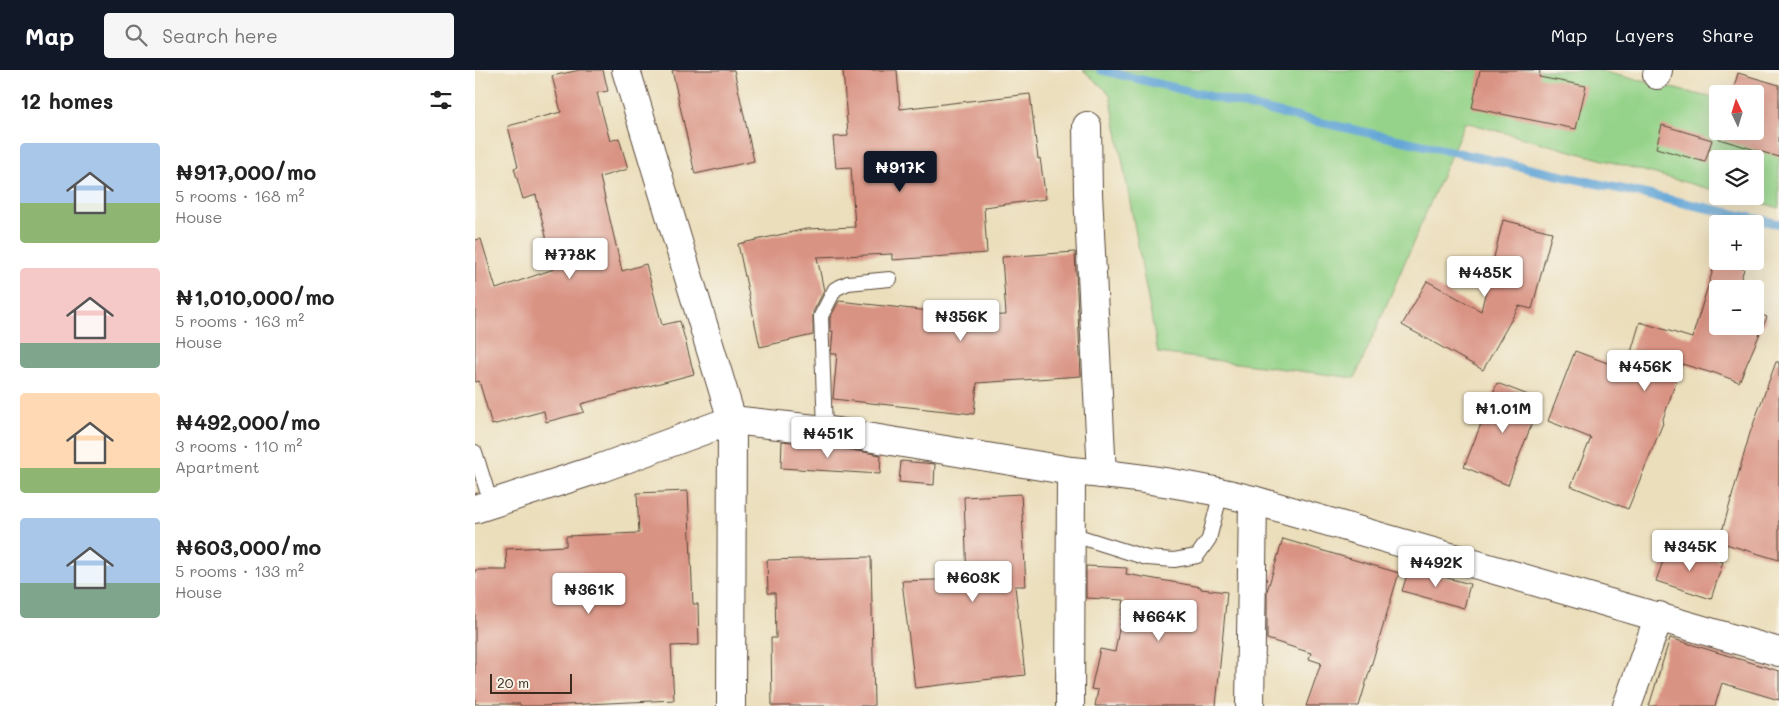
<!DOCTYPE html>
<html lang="en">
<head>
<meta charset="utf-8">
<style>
	:root { --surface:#fff; --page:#f6f6f6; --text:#222; --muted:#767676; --accent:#111827 }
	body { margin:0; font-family:Mali,sans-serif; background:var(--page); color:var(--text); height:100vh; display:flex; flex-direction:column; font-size:19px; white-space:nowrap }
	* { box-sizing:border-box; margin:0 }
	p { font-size:16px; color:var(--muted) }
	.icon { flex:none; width:28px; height:28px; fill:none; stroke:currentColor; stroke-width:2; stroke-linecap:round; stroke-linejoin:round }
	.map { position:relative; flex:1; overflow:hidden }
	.drawer { display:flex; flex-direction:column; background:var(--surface); width:475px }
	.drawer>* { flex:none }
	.needle { width:32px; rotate:356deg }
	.controls { position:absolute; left:1234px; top:15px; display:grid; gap:10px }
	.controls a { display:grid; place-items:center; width:55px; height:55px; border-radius:5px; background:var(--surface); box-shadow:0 5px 20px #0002; font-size:25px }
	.scale { position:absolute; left:15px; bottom:12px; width:82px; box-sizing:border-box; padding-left:5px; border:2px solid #3b2a1e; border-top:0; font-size:14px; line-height:18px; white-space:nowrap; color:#3b2a1e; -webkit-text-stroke:4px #f7f3e8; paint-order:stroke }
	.price { position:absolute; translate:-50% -42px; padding:0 11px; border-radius:5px; background:#fff; color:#222; font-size:16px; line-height:32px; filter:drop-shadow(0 1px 2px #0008) }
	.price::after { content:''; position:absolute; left:50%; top:30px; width:15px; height:11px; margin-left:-8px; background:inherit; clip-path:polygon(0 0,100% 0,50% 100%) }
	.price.on { background:var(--accent); color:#fff }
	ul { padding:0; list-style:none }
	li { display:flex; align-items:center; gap:15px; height:125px; padding:0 20px }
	li span { display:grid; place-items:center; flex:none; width:140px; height:100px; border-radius:5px; color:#555 }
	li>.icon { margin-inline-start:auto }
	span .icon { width:60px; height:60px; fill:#fffc; stroke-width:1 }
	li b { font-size:21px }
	h2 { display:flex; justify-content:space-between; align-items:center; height:60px; padding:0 20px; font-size:21px }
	header { display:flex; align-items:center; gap:30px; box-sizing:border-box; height:70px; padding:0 25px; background:var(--accent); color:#fff }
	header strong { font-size:24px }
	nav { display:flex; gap:28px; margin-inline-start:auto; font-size:18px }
	.search { width:350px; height:45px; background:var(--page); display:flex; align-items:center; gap:12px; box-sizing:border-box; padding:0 18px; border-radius:5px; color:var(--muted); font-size:19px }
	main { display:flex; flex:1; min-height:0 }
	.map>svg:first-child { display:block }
	.green { fill:#94d389; stroke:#687e54 }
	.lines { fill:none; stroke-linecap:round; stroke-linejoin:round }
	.stream { stroke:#63a6d7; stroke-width:9 }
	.building { fill:#d99383 }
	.lane-casing { stroke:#554536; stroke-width:16 }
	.street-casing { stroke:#554536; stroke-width:30 }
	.secondary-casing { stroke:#554536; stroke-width:30 }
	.lane { stroke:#fff; stroke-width:14 }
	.street { stroke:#fff; stroke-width:28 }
	.secondary { stroke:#fff; stroke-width:28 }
</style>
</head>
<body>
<header>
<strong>Map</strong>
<div class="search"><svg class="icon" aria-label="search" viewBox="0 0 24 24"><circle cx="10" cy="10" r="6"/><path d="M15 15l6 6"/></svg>Search here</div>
<nav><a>Map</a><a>Layers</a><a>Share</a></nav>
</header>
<main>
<section class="drawer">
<h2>12 homes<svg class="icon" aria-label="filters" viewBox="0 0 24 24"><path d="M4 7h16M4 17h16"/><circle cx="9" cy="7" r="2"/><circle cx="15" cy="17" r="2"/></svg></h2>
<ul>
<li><span style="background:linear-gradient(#a9c7e8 60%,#8fb573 0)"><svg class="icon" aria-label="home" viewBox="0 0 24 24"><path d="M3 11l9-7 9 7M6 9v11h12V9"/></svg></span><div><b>₦917,000/mo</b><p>5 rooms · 168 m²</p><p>House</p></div></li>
<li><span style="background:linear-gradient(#f6c9c9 75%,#7fa58c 0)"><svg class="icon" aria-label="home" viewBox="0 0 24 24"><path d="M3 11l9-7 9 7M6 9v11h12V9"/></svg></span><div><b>₦1,010,000/mo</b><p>5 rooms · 163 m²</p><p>House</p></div></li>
<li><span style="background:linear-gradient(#ffd9b3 75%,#8fb573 0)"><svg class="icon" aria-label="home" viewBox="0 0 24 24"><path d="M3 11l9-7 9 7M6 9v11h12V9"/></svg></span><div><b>₦492,000/mo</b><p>3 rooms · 110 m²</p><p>Apartment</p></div></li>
<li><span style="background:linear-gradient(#a9c7e8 65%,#7fa58c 0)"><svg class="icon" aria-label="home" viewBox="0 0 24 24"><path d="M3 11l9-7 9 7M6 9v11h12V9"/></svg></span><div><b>₦603,000/mo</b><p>5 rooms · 133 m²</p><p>House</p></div></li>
</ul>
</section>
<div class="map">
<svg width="1304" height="636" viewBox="0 0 1304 636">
	<rect width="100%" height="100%" fill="#f7f3e8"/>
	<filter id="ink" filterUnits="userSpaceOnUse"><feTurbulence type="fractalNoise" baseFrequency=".02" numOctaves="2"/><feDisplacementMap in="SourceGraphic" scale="10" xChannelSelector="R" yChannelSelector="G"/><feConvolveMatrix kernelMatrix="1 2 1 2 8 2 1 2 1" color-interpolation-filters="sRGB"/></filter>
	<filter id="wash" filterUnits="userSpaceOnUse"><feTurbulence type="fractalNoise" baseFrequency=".0096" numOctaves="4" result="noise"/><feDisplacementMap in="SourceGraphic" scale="20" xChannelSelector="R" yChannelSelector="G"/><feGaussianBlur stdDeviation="1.12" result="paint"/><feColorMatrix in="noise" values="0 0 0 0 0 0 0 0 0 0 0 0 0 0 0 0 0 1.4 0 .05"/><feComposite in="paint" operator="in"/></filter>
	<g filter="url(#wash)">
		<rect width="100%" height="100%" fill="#ebdebb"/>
		<path class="green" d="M608 0H1121L1242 29V61H1280L1304 43V138L1263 126H1280V89H1242V121L990 52 880 308 683 283 635 24Z"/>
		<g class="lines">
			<path class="stream" d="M626 0 817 46 1304 154"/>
		</g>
		<g id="blocks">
			<g class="building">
				<path d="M105 0H128L133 21 122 23 135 71 144 68 153 99 125 107 147 201 171 194 187 255 205 251 219 304 106 334 109 342 71 352 69 341 17 355 4 311 0 312V170L6 169 21 219 79 199 61 125 48 129 39 98 43 97 33 56 86 42 77 6Z"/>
				<path d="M197 0H259L279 91 220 104Z"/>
				<path d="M368 0H422L425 39 555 24 563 89 565 88 571 129 509 137 512 183 417 190V184L342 187 349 221 338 242V265L285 277 263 174 331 159 380 157 376 97 361 98 358 67 373 66Z"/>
				<path d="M1005 0H1065L1064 7 1111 16 1101 59 997 38Z"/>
				<path d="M1263 3 1304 15V87L1244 69 1246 61H1280V24H1257Z"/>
				<path d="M1187 55 1237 70 1230 92 1181 78Z"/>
				<path d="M1028 150 1077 162 1057 239 1044 236 1008 300 927 255 952 211 1006 241Z"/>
				<path d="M600 182 606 306 502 313 499 344 358 329 362 284H356L358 261H355V248L364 231 464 242 465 247 531 245 527 187Z"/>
				<path d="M1241 190 1269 199 1263 219H1242V256H1280V242L1292 247 1264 312 1237 302V303L1207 294 1187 352 1188 353 1153 439 1096 416 1116 368 1073 351 1100 281 1146 298 1147 297 1151 299 1165 252 1217 268Z"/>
				<path d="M1301 292H1304V490L1244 472 1275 363Z"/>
				<path d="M1022 313 1066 330 1033 415 989 397Z"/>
				<path d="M307 371 348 375 406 385 405 404 306 398Z"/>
				<path d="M426 391 460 394 459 415 424 412Z"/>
				<path d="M213 421 218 534H223L224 575 196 576 199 630 67 636H46L45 634H0V500H32L31 479 91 476V466L164 463 162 423Z"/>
				<path d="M546 424 551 516H540L550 605 440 618 427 511 492 509 489 427Z"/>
				<path d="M808 469 924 503 884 636H831L846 593 834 589 836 583 792 569V521Z"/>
				<path d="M1194 474 1248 492 1236 529 1181 511Z"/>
				<path d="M396 487 399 636H297L296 568H301L300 523H293L292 490Z"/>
				<path d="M611 496 652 498 651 504 726 517V519L752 522 741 636H620L623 620 616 619 625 579 640 582 649 530 611 528Z"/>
				<path d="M934 498 995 514 989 538 927 521Z"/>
				<path d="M1195 568 1304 601V630L1247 613 1240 636H1174Z"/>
			</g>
		</g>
	</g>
	<g filter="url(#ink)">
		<use href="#blocks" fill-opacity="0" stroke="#554536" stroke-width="1"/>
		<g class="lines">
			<g class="lane-casing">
				<g id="lane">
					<path d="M350 360 346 246 360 219 373 213 415 209"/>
					<path d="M0 382 16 434"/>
					<path d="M596 464 672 488 699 490 722 486 734 469 746 422"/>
				</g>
			</g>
			<g class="street-casing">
				<g id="street">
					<path d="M151 0 257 350 256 636"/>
					<path d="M1182 5 1183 0"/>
					<path d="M612 56 613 123 627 404"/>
					<path d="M595 636 596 401"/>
					<path d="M775 636 778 430"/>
					<path d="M1152 636 1184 546"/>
				</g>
			</g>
			<g class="secondary-casing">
				<path id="secondary" d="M0 439 126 398 257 350 350 360 596 401C657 406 719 415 778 430L1304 582"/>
			</g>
			<use href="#lane" class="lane"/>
			<use href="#street" class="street"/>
			<use href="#secondary" class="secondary"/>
		</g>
	</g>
</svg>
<div class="controls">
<a><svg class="needle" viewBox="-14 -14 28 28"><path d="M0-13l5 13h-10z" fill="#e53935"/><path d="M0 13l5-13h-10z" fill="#767676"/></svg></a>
<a><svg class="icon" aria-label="layers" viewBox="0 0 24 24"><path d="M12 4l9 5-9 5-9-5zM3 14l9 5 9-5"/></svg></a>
<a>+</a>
<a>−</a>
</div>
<div class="scale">20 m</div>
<b class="price on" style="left:425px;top:123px">₦917K</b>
<b class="price" style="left:95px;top:210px">₦778K</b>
<b class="price" style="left:1010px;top:228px">₦485K</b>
<b class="price" style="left:486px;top:272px">₦356K</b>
<b class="price" style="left:1170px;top:322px">₦456K</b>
<b class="price" style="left:1028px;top:364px">₦1.01M</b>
<b class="price" style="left:353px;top:389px">₦451K</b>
<b class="price" style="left:1215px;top:502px">₦345K</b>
<b class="price" style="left:961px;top:518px">₦492K</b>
<b class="price" style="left:498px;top:533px">₦603K</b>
<b class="price" style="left:114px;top:545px">₦361K</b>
<b class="price" style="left:684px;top:572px">₦664K</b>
</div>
</main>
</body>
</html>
